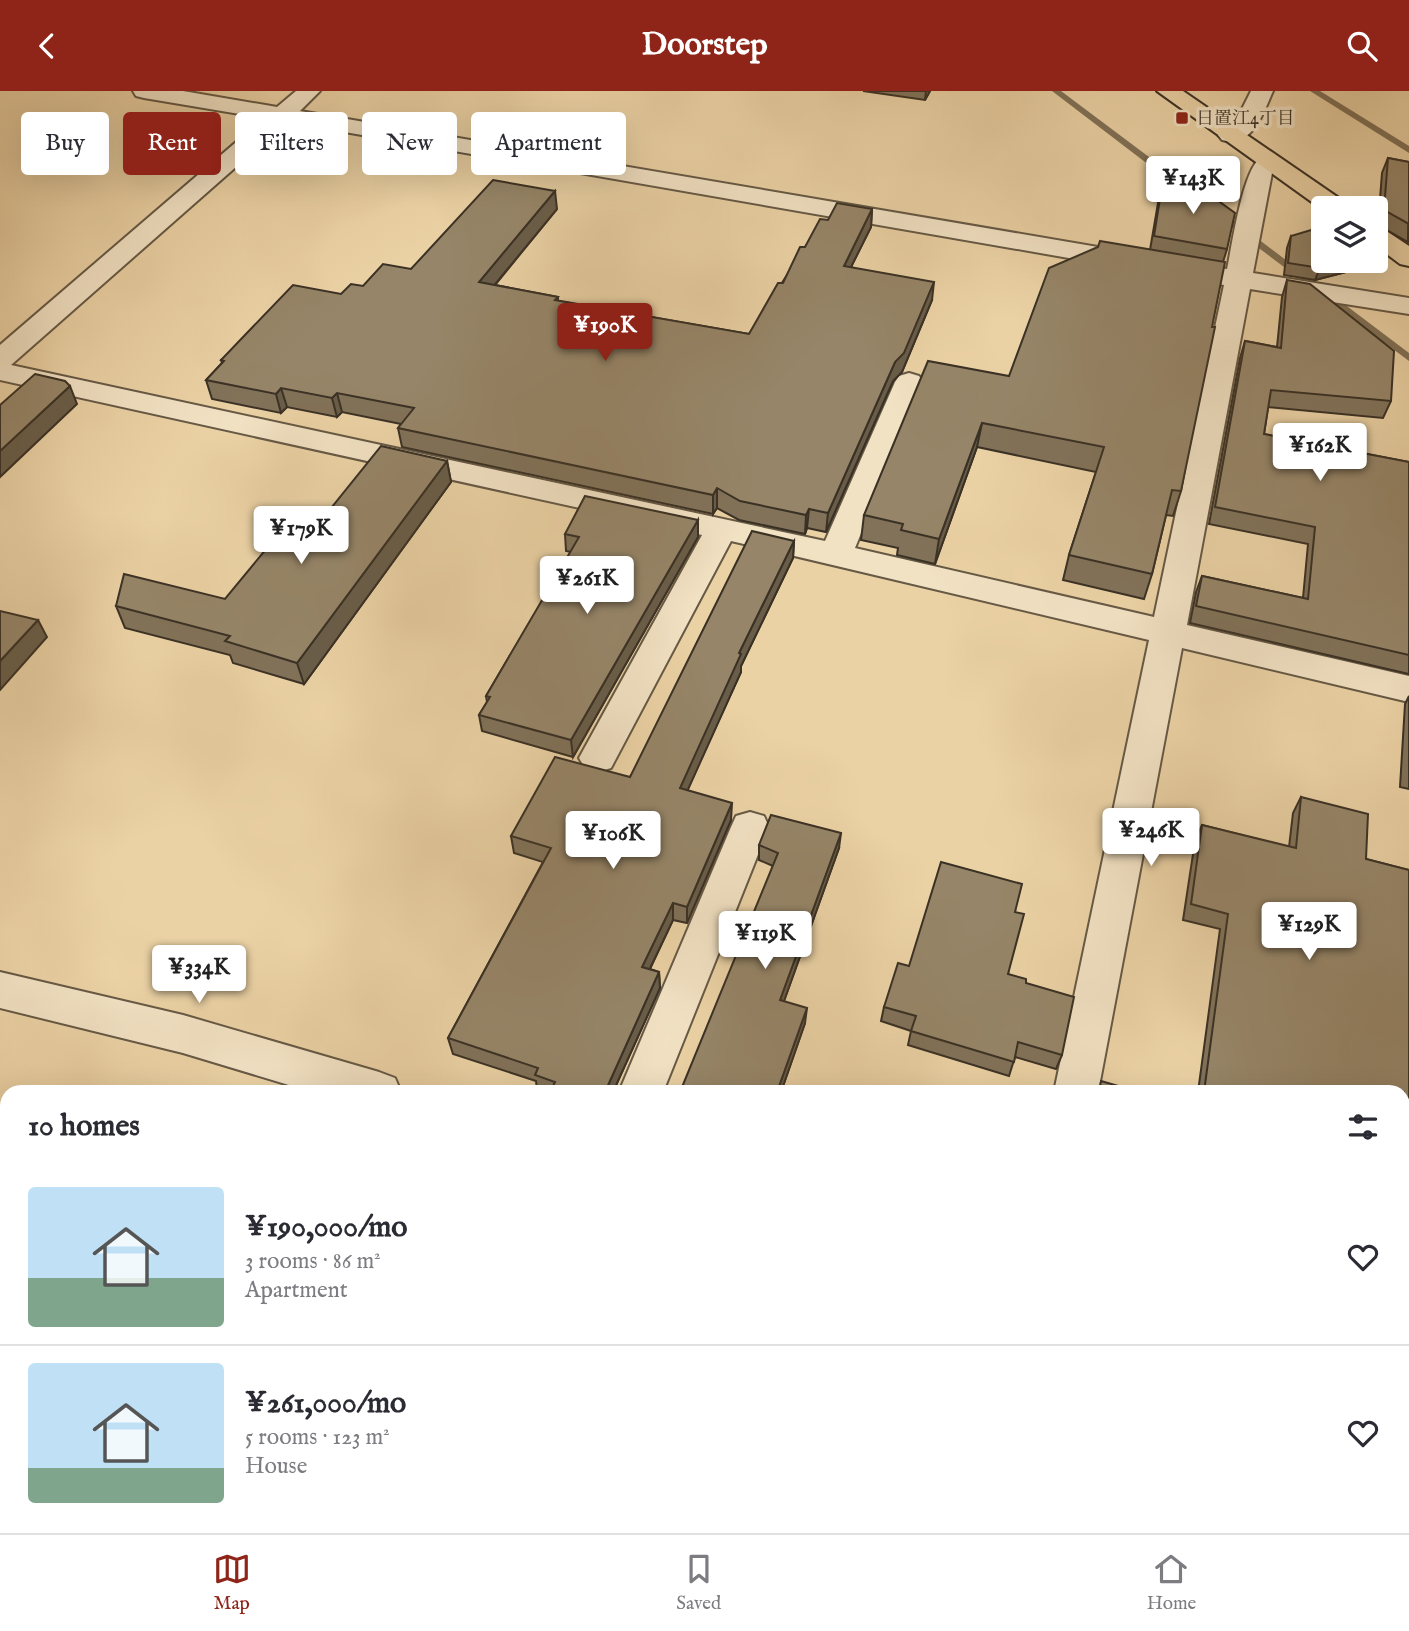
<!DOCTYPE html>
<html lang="en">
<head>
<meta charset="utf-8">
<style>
	:root { --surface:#fff; --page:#f2f2f3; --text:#2b2b33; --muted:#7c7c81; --line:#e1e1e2; --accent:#8f2418 }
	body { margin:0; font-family:"IM FELL English","Noto Serif JP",serif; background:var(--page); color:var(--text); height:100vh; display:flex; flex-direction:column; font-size:26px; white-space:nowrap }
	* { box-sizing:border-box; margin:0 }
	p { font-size:23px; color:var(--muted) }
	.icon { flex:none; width:38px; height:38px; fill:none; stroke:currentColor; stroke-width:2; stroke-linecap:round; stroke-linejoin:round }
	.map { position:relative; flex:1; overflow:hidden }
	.sheet { position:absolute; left:0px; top:994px; width:1410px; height:448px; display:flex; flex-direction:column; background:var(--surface); border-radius:21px 21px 0 0; box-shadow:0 7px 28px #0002 }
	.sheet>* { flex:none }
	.top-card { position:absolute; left:21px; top:21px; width:700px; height:63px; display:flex; gap:14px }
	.tools { position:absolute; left:1311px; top:105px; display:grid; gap:14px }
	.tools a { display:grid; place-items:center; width:77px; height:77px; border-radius:7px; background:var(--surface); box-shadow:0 7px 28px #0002; font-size:35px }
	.price { position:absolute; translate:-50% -60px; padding:0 16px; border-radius:7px; background:#fff; color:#222; font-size:23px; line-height:46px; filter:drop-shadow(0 2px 4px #0008) }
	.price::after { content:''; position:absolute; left:50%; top:42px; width:21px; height:16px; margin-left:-10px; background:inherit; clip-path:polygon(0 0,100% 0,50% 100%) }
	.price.selected { background:var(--accent); color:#fff }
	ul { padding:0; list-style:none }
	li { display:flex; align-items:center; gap:21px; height:175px; padding:0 28px }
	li+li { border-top:2px solid var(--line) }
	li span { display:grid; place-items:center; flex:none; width:196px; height:140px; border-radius:7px; color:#555 }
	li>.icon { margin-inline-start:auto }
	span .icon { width:84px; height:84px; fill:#fffc; stroke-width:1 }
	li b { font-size:30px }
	h2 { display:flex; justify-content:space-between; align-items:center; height:84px; padding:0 28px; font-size:30px }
	.tag { padding:0 24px; border-radius:7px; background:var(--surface); box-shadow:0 7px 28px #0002; font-size:24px; line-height:63px }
	.tag.selected { background:var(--accent); color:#fff }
	header { display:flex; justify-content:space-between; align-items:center; height:91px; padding:0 28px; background:var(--accent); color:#fff; font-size:32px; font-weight:700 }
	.tab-bar { display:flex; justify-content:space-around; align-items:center; height:98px; border-top:2px solid var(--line); background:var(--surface); font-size:19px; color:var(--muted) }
	.tab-bar a { display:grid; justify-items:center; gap:4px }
	.tab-bar .selected { color:var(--accent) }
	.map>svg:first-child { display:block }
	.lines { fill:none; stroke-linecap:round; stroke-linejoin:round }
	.stream { fill:#807157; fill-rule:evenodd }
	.river { fill:#af9b79; fill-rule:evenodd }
	.lane-casing { stroke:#665945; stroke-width:4 }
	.street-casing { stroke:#665945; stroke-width:4 }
	.secondary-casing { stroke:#3a3125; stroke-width:4 }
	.primary-casing { stroke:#3a3125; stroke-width:4 }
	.lane { fill:#f2e2c4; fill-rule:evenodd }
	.street { fill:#f2e2c4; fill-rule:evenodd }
	.secondary { fill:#f2e2c4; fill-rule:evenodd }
	.primary { fill:#ebd2a5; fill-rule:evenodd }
	.wall { fill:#817259; stroke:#3a3125; stroke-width:2 }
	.shaded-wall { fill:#695d49; stroke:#3a3125; stroke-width:2 }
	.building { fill:#968568; stroke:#3a3125; stroke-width:2 }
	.poi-dot { fill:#8f2418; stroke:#f2e2c4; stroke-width:2.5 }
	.labels { text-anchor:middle; stroke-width:7; stroke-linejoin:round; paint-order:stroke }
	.far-poi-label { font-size:18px; fill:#3a3125; stroke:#f2e2c4; text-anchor:start }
</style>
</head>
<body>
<header><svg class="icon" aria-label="back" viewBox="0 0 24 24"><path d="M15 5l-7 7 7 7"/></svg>Doorstep<svg class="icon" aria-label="search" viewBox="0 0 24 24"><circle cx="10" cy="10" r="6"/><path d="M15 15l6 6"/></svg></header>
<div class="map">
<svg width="1409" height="1442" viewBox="0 0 1409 1442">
	<rect width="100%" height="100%" fill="#ebd2a5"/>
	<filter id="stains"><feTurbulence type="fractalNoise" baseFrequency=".00286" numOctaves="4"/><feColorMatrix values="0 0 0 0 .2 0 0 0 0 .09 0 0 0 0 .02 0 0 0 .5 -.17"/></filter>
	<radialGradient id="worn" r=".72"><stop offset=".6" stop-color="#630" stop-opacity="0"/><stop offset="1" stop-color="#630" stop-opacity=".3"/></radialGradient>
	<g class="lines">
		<g class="stream">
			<path d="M1052 0H1061L1193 99V103H1187Z"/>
			<path d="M1310 0H1320L1409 55V62Z"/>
			<path d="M1215 120H1221L1409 262V270L1215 124Z"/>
		</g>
		<g class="river">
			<path d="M0 1046 7 1048V1144L0 1142Z"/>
			<path d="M318 1435H435L438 1442H321Z"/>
		</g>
		<g class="lane-casing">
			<path id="lane" d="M970 1435H1010L1009 1442H969Z"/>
		</g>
		<g class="street-casing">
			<g id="street">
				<path d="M133 0H183L277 16 296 0H320L300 20 1227 178C1232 155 1243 75 1262 66 1267 63 1272 65 1277 66L1281 71 1272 82 1253 182 1409 207V223L1250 198 1187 534 1409 585V611L1182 557 1098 1001H1054L1149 549 731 450 611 677 598 681 585 677 579 667 702 444 0 289V254L264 27 144 7 136 5ZM287 31 1224 194 1154 526 855 457 923 291 919 285 909 282 899 285 895 291 825 450 11 274Z"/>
				<path d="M1251 0H1273C1263 22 1253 57 1222 49L1218 44 1235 32Z"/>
				<path d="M750 721 764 725 769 736 663 1001H619L731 736 736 725Z"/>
				<path d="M0 881 183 924 379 981 395 987 401 1001H312L183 962 0 917Z"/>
				<path d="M1404 1319 1409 1321V1373L1404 1371Z"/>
			</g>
		</g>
		<g class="secondary-casing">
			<g id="secondary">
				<path d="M0 1212 7 1215V1266L0 1263Z"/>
				<path d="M7 1407V1435H34L31 1442H0V1410Z"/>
			</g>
		</g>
		<g class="primary-casing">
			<g id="primary">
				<path d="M1157 0H1183L1346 112 1349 117 1323 119Z"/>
				<path d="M1376 136 1385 139 1409 155V175L1400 173 1376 155Z"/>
			</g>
		</g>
		<use href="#lane" class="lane"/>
		<use href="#street" class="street"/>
		<use href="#secondary" class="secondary"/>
		<use href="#primary" class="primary"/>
	</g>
	<g class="wall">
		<path d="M863 0H930L925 9Z"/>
		<path d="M1388 67 1409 71 1408 151 1378 134 1382 82Z"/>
		<path d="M1162 95 1227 158 1223 171 1181 400 1173 425 1166 424 1152 483 1144 508 1063 489 1069 464 1096 381 977 356 935 473 897 464 898 457 861 449 864 424 1009 285 1150 159 1158 112Z"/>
		<path d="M557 118 495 194 558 206V210L749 243 805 156 828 129 872 118 871 136 851 176 932 209 902 281 893 290 826 441 807 437 805 443 739 429 717 417 713 423 402 356 398 337 401 333 342 321 337 326 287 316 281 322 212 308 206 289 222 272 221 269 363 195 411 178Z"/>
		<path d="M1291 145 1323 170H1361L1358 178 1315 189 1284 184 1287 157Z"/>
		<path d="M1287 189 1391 310 1383 327 1268 316 1264 343 1409 371V583L1190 532 1196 501 1202 485 1303 507 1308 453 1209 433 1240 267 1245 250 1277 256 1282 206Z"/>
		<path d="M447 370 451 391 304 593 233 572 230 564 125 537 116 515 225 508 303 452Z"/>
		<path d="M698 429V446L573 666 482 640 479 624 487 611 486 605 571 461 566 460 565 443Z"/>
		<path d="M794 450 793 467 741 575V581L687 699 731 729 687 832 673 829 650 878 659 881 660 897 613 1001H543L537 999 536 990 453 963 448 947 543 771 514 762 511 745 630 686Z"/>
		<path d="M1409 605V698L1400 696 1405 613Z"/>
		<path d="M1301 706 1366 768 1409 779V1151L1404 1149V1001H1198L1220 838 1183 829 1195 750 1202 734 1289 756 1293 722Z"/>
		<path d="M759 754 839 757 784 910 805 932 781 1001 773 775 759 769Z"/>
		<path d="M1015 821 1008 883 1026 892 1062 964 1056 978 1015 966 1009 985 908 954 911 940 881 930 884 916 909 875Z"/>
		<path d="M1074 1435H1369V1442H1073Z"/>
	</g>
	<g class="shaded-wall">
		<path d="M926 0H930L925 9Z"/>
		<path d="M555 100 557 118 482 209 479 191Z"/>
		<path d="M872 118 871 136 842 194 844 175Z"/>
		<path d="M1346 170H1361L1358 178 1315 189 1320 177Z"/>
		<path d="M934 191 932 209 902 281 893 290 826 441 828 422 895 271Z"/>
		<path d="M70 295 77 313 0 386V360Z"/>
		<path d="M281 297 287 316 281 322 276 303Z"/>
		<path d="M337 302 342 321 337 326 332 307Z"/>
		<path d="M982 332 977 356 935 473 939 448Z"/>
		<path d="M447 370 451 391 304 593 297 572Z"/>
		<path d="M717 397V417L713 423V404Z"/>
		<path d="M809 418 807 437 805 443 806 424Z"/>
		<path d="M698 429V446L573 666 571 649Z"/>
		<path d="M794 450 793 467 741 575V581L681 714 680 697 739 562Z"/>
		<path d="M38 529 47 546 0 599V570Z"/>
		<path d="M732 712 731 729 687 832V816Z"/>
		<path d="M841 742 839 757 779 924 780 909Z"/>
		<path d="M673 812V829L643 892 642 876Z"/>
		<path d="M659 881 660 897 613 1001H605Z"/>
		<path d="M807 917 805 932 781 1001H777Z"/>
	</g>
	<g class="building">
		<path d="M1388 67 1409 71V133L1384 119Z"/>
		<path d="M1188 88 1235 122 1227 158 1154 145 1162 95Z"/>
		<path d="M493 89 555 100 479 191 558 206 555 209 749 243 778 192H783L800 156H805L820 128 828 129 837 112 872 118 844 175 934 191 904 262 895 271 828 422 809 418 806 424 740 410 717 397 713 404 398 337 414 317 337 302 332 307 281 297 276 303 206 289 224 270 221 269 293 194 341 203 351 193 363 195 383 173 411 178Z"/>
		<path d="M1321 136 1323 137V170H1346L1320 177 1288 172 1291 145Z"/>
		<path d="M1100 150 1225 171 1212 236H1215L1181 400 1172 399 1152 483 1069 464 1104 356 982 332 939 448 901 439 903 433 864 424 928 270 1009 285 1049 177 1098 156Z"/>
		<path d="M1287 189 1310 193 1394 260 1391 310 1271 299 1264 343 1409 371V564L1196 515 1202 485 1308 508 1315 436 1215 416 1245 250 1281 257Z"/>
		<path d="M35 283 65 290 70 295 0 360V314Z"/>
		<path d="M381 355 447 370 297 572 225 550 230 545 116 515 124 483 225 508 276 446 303 452Z"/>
		<path d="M585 405 698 429 571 649 479 624 490 606 486 605 579 446 565 443Z"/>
		<path d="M752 440 794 450 739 562 741 563 680 697 732 712 687 816 673 812 642 876 659 881 605 1001H550L555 991 535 984 538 977 448 947 551 757 511 745 555 666 630 686Z"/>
		<path d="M0 520 38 529 0 570Z"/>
		<path d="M1301 706 1368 723 1366 768 1409 779V1135L1404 1133V1001H1204L1228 823 1191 813 1202 734 1296 757Z"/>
		<path d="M771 724 841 742 780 909 807 917 777 1001H680L778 762 759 754Z"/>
		<path d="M941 771 1022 793 1015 821 1024 823 1008 883 1026 888V892L1074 906 1062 964 1018 951 1014 971 911 940 916 925 884 916 898 872 909 875Z"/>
		<path d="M1101 990 1139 1001H1099Z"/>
		<path d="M615 1435H944L942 1442H613Z"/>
		<path d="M1081 1435H1369V1442H1080Z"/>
	</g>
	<rect class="poi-dot" x="1175" y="20" width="14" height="14" rx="3.5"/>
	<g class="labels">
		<g class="far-poi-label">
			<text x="1196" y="33">日置江4丁目</text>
		</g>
	</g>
	<rect width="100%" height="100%" filter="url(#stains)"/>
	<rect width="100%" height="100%" fill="url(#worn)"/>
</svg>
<div class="tools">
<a><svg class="icon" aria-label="layers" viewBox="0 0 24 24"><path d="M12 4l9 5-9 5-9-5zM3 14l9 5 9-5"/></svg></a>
</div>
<b class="price" style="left:1193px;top:125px">¥143K</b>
<b class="price selected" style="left:605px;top:272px">¥190K</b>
<b class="price" style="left:1320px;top:392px">¥162K</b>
<b class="price" style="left:301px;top:475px">¥179K</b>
<b class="price" style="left:587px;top:525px">¥261K</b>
<b class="price" style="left:1151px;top:777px">¥246K</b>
<b class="price" style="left:613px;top:780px">¥106K</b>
<b class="price" style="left:1309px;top:871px">¥129K</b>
<b class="price" style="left:765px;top:880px">¥119K</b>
<b class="price" style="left:199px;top:914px">¥334K</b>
<div class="top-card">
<a class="tag">Buy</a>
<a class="tag selected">Rent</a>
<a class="tag">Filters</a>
<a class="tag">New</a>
<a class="tag">Apartment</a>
</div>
<section class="sheet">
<h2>10 homes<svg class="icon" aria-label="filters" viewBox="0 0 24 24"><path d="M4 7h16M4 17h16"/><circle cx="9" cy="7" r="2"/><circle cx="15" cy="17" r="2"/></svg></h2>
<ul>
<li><span style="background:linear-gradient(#bfe0f5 65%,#7fa58c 0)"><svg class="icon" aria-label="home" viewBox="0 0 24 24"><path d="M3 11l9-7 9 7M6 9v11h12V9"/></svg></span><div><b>¥190,000/mo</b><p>3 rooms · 86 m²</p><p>Apartment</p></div><svg class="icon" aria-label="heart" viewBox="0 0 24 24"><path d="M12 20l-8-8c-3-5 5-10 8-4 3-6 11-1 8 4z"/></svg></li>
<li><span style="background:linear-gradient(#bfe0f5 75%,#7fa58c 0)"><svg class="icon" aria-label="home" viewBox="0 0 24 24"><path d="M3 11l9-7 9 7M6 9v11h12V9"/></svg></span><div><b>¥261,000/mo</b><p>5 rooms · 123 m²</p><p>House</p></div><svg class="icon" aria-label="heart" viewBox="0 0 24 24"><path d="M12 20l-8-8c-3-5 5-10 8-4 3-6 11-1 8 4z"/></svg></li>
</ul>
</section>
</div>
<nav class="tab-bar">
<a class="selected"><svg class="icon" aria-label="map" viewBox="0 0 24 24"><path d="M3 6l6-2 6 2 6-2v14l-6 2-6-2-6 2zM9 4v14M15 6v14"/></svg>Map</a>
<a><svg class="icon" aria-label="saved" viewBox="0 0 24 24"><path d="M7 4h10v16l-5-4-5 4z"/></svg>Saved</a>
<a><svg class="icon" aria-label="home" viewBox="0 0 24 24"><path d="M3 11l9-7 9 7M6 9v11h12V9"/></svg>Home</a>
</nav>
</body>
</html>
